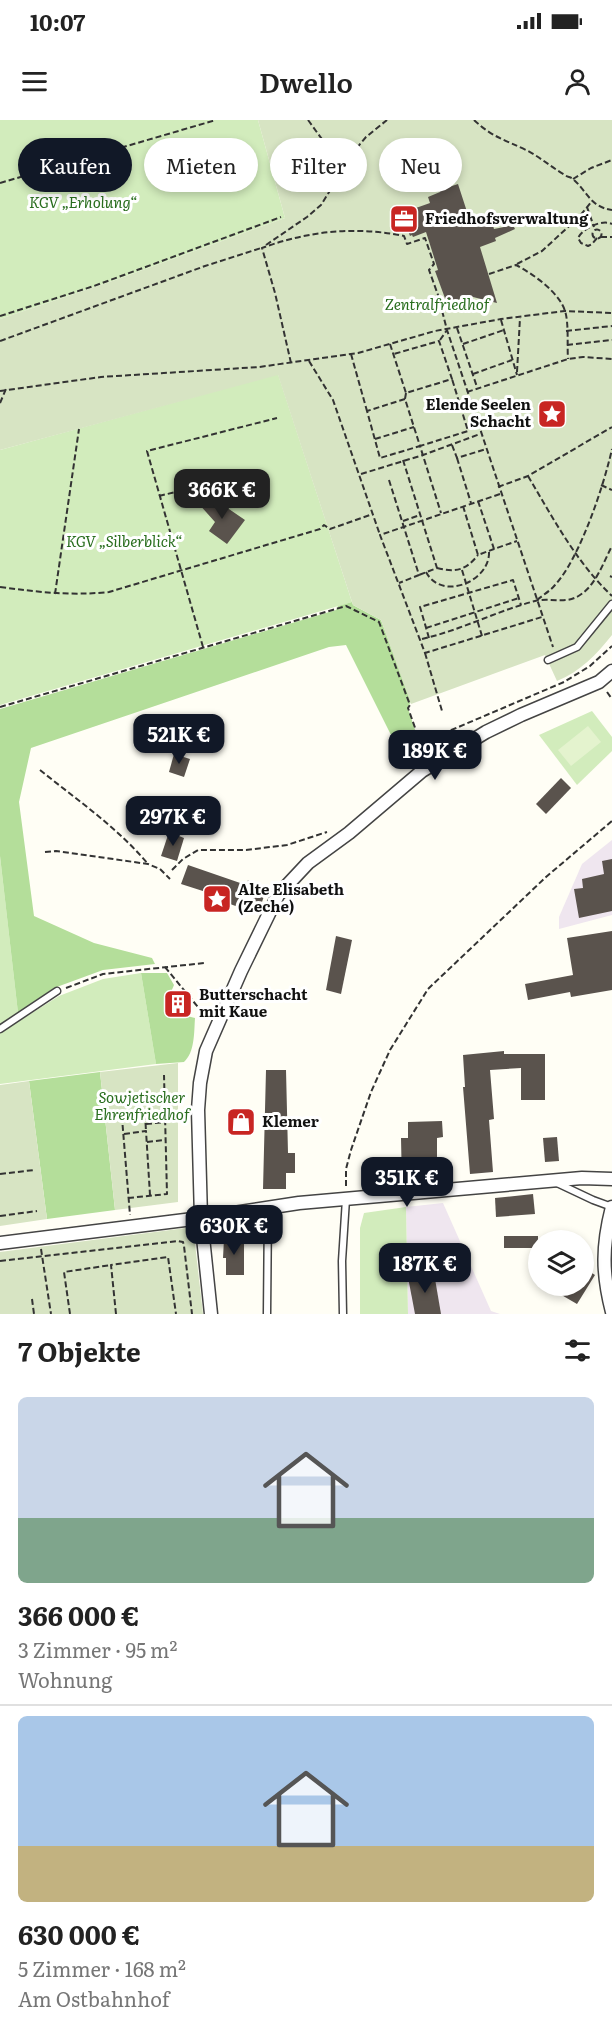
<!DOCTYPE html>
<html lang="de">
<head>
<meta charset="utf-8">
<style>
	:root { --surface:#fff; --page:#f6f6f6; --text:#222; --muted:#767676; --line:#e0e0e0; --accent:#111827 }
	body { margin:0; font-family:Literata,serif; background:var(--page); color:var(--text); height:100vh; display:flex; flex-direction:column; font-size:22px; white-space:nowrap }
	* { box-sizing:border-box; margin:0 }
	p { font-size:20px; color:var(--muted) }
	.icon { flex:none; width:33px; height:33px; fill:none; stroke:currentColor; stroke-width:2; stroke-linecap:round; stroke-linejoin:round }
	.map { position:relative; height:1194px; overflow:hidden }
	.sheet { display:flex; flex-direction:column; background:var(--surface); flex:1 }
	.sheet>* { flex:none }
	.banner { position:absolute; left:18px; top:18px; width:576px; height:54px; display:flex; gap:12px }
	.buttons { position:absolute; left:528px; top:1110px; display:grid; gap:12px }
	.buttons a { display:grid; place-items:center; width:66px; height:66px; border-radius:50%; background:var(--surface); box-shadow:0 3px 9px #0003; font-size:30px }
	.price { position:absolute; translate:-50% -51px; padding:0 14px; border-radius:12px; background:var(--accent); color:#fff; font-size:20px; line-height:39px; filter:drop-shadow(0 2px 3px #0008) }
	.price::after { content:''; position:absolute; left:50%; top:36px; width:18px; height:14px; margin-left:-9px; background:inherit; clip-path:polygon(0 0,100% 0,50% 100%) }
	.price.active { background:#222; color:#fff }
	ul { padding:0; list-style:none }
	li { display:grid; align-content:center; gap:12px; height:318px; padding:0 18px }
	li+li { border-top:2px solid var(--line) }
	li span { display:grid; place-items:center; height:186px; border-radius:9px; color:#555 }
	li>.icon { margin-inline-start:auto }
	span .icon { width:108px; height:108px; fill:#fffc; stroke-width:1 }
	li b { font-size:26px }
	h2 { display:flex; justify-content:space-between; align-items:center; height:72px; padding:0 18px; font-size:26px }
	.pill { padding:0 21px; border-radius:27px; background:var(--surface); box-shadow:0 3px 9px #0003; font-size:21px; line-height:54px }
	.pill.active { background:var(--accent); color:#fff }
	.status { display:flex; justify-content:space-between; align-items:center; height:42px; padding:0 30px; background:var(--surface); direction:ltr }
	.status svg { height:16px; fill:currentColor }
	header { display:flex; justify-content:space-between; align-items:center; height:78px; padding:0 18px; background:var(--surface); font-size:27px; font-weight:600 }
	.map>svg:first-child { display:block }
	.industrial { fill:#efe6ef }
	.green { fill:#d2ecbc }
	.forest { fill:#b4de9a }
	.cemetery { fill:#d7e4c3 }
	.pitch { fill:#e4f3ce }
	.building { fill:#5a534d }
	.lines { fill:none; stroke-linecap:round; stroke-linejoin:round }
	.service-casing { stroke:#444; stroke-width:9 }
	.minor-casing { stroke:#444; stroke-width:15 }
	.path { stroke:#333; stroke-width:2; stroke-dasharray:6 3; stroke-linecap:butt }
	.service { stroke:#fff; stroke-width:6 }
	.minor { stroke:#fff; stroke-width:12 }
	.labels { text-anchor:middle; stroke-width:6; stroke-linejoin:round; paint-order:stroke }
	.park-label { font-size:15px; font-style:italic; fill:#286d1d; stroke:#fff }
	.poi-label { font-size:15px; font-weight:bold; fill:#111; stroke:#fff; text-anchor:start }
</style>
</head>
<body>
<div class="status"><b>10:07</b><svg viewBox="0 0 49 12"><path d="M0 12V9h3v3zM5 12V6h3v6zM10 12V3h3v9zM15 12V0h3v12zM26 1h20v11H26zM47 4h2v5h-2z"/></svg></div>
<header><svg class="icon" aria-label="menu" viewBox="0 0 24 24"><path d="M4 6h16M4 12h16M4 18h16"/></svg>Dwello<svg class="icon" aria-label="person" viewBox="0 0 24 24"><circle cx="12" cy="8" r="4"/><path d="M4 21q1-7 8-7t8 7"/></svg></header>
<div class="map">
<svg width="612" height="1194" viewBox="0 0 612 1194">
	<rect width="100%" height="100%" fill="#fffef5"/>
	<g class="industrial">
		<path d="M612 720V795L559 809V797L582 744Z"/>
		<path d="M443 1083 491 1191 500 1194H408L406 1087Z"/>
	</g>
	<g class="green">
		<path d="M0 0H258L285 98 118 159 0 199Z"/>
		<path d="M278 254 352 482 0 585V330Z"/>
		<path d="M592 591 612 617V631L577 665 539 615Z"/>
		<path d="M0 736 18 893 0 905Z"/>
		<path d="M141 853 156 944 0 964V913L59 876 103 859Z"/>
		<path d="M406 1087 408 1194H360V1108L364 1093Z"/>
	</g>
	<g class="forest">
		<path d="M352 482 353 485 381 500 411 581 408 588 419 622 406 645 346 525 329 527 31 628 19 682 34 796 94 823 152 838 155 844 103 850 54 868 18 893 0 736V589L336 490 338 486Z"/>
		<path d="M141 853H167L174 865 168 879 175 893 195 898C194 912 195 932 184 942L156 944Z"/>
		<path d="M100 952 115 1090 47 1099 29 961Z"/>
	</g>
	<g class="cemetery">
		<path d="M258 0H612V515C596 535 581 551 557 561L545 535 411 584 381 500 353 485 278 255 0 330V199L118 159 285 98Z"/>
		<path d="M178 943V1082L115 1090 100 952Z"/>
		<path d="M29 961 47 1099 0 1106V965Z"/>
		<path d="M186 1108 194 1115 203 1194H0V1132Z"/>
	</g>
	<path class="pitch" d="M588 606 601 622 571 646 558 630Z"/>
	<g class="building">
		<path d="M437 53 449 67 458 64 470 101 490 95 494 109 513 105 515 109 495 118 496 121 480 127 497 183 469 176 449 183 448 180 446 181 435 151 438 150 426 112 413 117 412 115 410 116 405 103 402 104 399 94 430 83 428 77 440 72Z"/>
		<path d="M208 375 223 392 226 387 245 400 227 424 209 411 215 402 198 383Z"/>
		<path d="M174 634 190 639 184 657 169 652Z"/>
		<path d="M561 658 571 668 546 694 536 684Z"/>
		<path d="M169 712 184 718 177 741 161 736Z"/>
		<path d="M612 739V791L579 798 574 769 583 768 582 759 604 754 602 741Z"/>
		<path d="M188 745 246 765 248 760 267 767 258 794 230 784 228 788 204 780 206 772 181 764Z"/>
		<path d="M612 811V870L571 877 570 872 528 880 525 864 573 855 567 818Z"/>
		<path d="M336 816 352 820 341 874 326 870Z"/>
		<path d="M504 931V934H545V980H521V948L490 950 494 999 489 1000 493 1052 470 1054 463 967H465L463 935Z"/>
		<path d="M266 950H286L288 1033H295V1053H286V1069H263Z"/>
		<path d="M442 1001 443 1017 437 1018V1062L402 1065 401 1018H408V1002Z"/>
		<path d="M557 1017 559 1041 545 1042 543 1018Z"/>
		<path d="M533 1074 535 1094 496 1097 495 1078Z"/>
		<rect x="504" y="1116" width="34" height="12"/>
		<path d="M224 1119H244V1155H226V1138H223Z"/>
		<path d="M584 1148 595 1155 577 1184 546 1166H584Z"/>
		<path d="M434 1153 441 1194H415L408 1157Z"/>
	</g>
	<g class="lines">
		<g class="service-casing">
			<g id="service">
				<path d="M548 540 577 527 612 484"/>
				<path d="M0 909 57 871"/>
				<path d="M557 1063 593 1080 612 1087"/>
				<path d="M267 1194 268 1088"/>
				<path d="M343 1194 342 1141 346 1079"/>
			</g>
		</g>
		<g class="minor-casing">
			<g id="minor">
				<path d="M612 1087C602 1126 602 1153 612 1192"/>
				<path d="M0 1123 201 1098 299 1083 582 1058 612 1059"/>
				<path d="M211 1194 201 1098 198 990 200 963 206 931 241 851 278 775 308 743 349 713 422 651 486 612 521 595 599 562 612 551"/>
			</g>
		</g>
		<g class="path">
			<path d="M308 0C320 16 330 33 347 43"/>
			<path d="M474 0C492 17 505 20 526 30 540 37 551 47 565 55 567 57 571 57 573 59 587 71 590 87 612 90"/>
			<path d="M573 59 591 48 612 40"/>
			<path d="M0 63 216 0"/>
			<path d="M587 87 594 107"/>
			<circle cx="597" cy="114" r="4.5"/>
			<path d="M601 117H612"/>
			<path d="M597 118 592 124 588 126 581 123 578 118C583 108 602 99 612 104"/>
			<path d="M266 125 307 97 321 85 356 29 366 17 387 0"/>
			<path d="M517 144 542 131 579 97 592 81"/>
			<path d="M489 154 516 145C533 154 559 172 565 191 569 203 567 226 568 239"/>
			<path d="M0 196 94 166 281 97"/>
			<path d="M501 200 517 255"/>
			<path d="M457 208 477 267"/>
			<path d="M566 211 612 206"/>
			<path d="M440 220 447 210"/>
			<path d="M0 221 205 146 261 128"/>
			<path d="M390 224 406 273 452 259 439 221 394 234"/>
			<path d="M463 224 504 210"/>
			<path d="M567 225 612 220"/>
			<path d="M351 234 367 291"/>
			<path d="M309 241 333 280 380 415"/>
			<path d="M291 243 275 173 262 128C308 111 356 106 404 116L407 124 425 118 434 144 429 150 438 175 447 210 553 527"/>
			<path d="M517 252 520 198"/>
			<path d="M473 254 512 240"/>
			<path d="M0 271 101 257 259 247 358 233 435 211 501 199 565 191 612 193"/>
			<path d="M467 272 568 239 583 237 612 239"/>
			<path d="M406 273 405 279 420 326 468 311 452 259"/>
			<path d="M405 279 367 291 380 338 420 326 441 393"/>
			<path d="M0 283 6 269"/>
			<path d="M375 319 414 307"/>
			<path d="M452 325 457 338 486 329"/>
			<path d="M457 338 471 383"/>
			<path d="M403 340 437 448 419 455"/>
			<path d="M361 354 423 335 480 314"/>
			<path d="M528 356C553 398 576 442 612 476"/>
			<path d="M389 360 419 455 399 463"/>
			<path d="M601 365 612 370"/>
			<path d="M498 367 528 356 612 307"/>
			<path d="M500 374 380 415 425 533 542 497"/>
			<path d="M159 376 204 365"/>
			<path d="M478 381 494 429 517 421"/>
			<path d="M463 386 478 435 494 429"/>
			<path d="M403 401 420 395"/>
			<path d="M437 448C456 453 466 450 478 435"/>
			<path d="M462 450 482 516"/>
			<path d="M426 452C442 482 491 461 489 431"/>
			<path d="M610 456 612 457"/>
			<path d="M0 467C38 472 70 476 109 472L320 409 324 405 330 409 373 394"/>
			<path d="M55 474 79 309"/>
			<path d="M537 480C543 475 550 471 555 465 580 438 604 365 612 329"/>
			<path d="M426 508 519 478"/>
			<path d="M429 518 420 487 513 460 521 485"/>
			<path d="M422 519C461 510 497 491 535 481 551 477 565 485 580 475 596 465 603 443 612 426"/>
			<path d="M203 527 147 331 277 298"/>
			<path d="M425 533 442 591"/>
			<path d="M607 572 612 579"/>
			<path d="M0 587 346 486 379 502 410 585 408 588 418 616 426 614"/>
			<path d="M427 634 435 617 564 562 590 546 612 526"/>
			<path d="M40 650C77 680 117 707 148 744"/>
			<path d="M45 732 56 731 148 744 160 749 170 759"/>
			<path d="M172 750 183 739 198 730H246L287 725 327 712"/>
			<path d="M165 847 202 892"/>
			<path d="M66 868 103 854 204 843"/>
			<path d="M145 994 146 1011"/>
			<path d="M111 998H122L130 1095"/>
			<path d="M146 1004 166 1002"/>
			<path d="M124 1014 146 1011 150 1075"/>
			<path d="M147 1022 165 1020"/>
			<path d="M0 1054 34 1050"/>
			<path d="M346 1066V1049L351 1030 371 972 390 930 428 869 546 757 612 701"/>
			<path d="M128 1078 167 1074 164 955"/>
			<path d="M0 1096 37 1091"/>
			<path d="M41 1129 51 1194"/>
			<path d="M0 1141 178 1121 183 1122 184 1126 192 1194"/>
			<path d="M32 1179 34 1194"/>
			<path d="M70 1194 64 1152 111 1145"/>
			<path d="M116 1194 111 1145 168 1137 176 1194"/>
		</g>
		<use href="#service" class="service"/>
		<use href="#minor" class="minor"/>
	</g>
	<defs>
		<g id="office-square" transform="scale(1.5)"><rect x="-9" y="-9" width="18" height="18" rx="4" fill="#c82522" stroke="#fff"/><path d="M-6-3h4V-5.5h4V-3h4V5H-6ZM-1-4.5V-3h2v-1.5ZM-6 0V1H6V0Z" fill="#fff"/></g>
		<g id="sight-square" transform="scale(1.5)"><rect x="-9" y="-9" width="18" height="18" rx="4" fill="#c82522" stroke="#fff"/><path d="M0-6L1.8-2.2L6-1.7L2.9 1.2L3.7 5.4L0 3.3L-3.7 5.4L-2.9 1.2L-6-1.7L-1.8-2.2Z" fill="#fff"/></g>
		<g id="building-square" transform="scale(1.5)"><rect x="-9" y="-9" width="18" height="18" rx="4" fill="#c82522" stroke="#fff"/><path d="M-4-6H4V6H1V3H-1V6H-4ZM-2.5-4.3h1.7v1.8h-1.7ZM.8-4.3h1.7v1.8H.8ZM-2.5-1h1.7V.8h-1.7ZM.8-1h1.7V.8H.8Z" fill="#fff"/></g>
		<g id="shop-square" transform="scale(1.5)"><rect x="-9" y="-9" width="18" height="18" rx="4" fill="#c82522" stroke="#fff"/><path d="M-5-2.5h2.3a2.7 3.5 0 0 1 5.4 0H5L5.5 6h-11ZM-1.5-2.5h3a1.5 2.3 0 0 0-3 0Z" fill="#fff"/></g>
	</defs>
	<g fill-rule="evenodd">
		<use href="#office-square" x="404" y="99"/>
		<use href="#sight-square" x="552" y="294"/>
		<use href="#sight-square" x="217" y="779"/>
		<use href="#building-square" x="178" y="884"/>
		<use href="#shop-square" x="241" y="1002"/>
	</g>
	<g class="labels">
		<g class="park-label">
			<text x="83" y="88">KGV „Erholung“</text>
			<text x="437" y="190">Zentralfriedhof</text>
			<text x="124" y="427">KGV „Silberblick“</text>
			<text x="142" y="983">Sowjetischer<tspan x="142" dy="17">Ehrenfriedhof</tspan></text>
		</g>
		<g class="poi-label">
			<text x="425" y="104">Friedhofsverwaltung</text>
			<text x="531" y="290" text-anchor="end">Elende Seelen<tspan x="531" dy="17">Schacht</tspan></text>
			<text x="238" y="775">Alte Elisabeth<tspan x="238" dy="17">(Zeche)</tspan></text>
			<text x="199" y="880">Butterschacht<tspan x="199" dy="17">mit Kaue</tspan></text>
			<text x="262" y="1007">Klemer</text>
		</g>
	</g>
</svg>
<div class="buttons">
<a><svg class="icon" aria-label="layers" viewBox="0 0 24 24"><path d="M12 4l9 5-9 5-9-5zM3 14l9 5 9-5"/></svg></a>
</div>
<b class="price active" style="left:222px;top:400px">366K €</b>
<b class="price" style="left:179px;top:645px">521K €</b>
<b class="price" style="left:435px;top:661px">189K €</b>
<b class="price" style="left:173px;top:727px">297K €</b>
<b class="price" style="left:407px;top:1088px">351K €</b>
<b class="price" style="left:234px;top:1136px">630K €</b>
<b class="price" style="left:425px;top:1174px">187K €</b>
<div class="banner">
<a class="pill active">Kaufen</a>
<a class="pill">Mieten</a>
<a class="pill">Filter</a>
<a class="pill">Neu</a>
</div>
</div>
<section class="sheet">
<h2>7 Objekte<svg class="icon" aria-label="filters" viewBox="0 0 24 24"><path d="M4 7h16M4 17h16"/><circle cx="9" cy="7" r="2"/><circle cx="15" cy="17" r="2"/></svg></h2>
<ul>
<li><span style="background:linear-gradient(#c9d6e8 65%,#7fa58c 0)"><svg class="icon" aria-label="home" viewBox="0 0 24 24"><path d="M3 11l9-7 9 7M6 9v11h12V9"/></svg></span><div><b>366 000 €</b><p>3 Zimmer · 95 m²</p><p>Wohnung</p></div></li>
<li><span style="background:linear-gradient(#a9c7e8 70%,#c2b280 0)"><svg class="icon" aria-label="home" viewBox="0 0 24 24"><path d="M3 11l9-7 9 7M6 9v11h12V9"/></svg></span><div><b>630 000 €</b><p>5 Zimmer · 168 m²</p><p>Am Ostbahnhof</p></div></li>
</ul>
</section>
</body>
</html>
